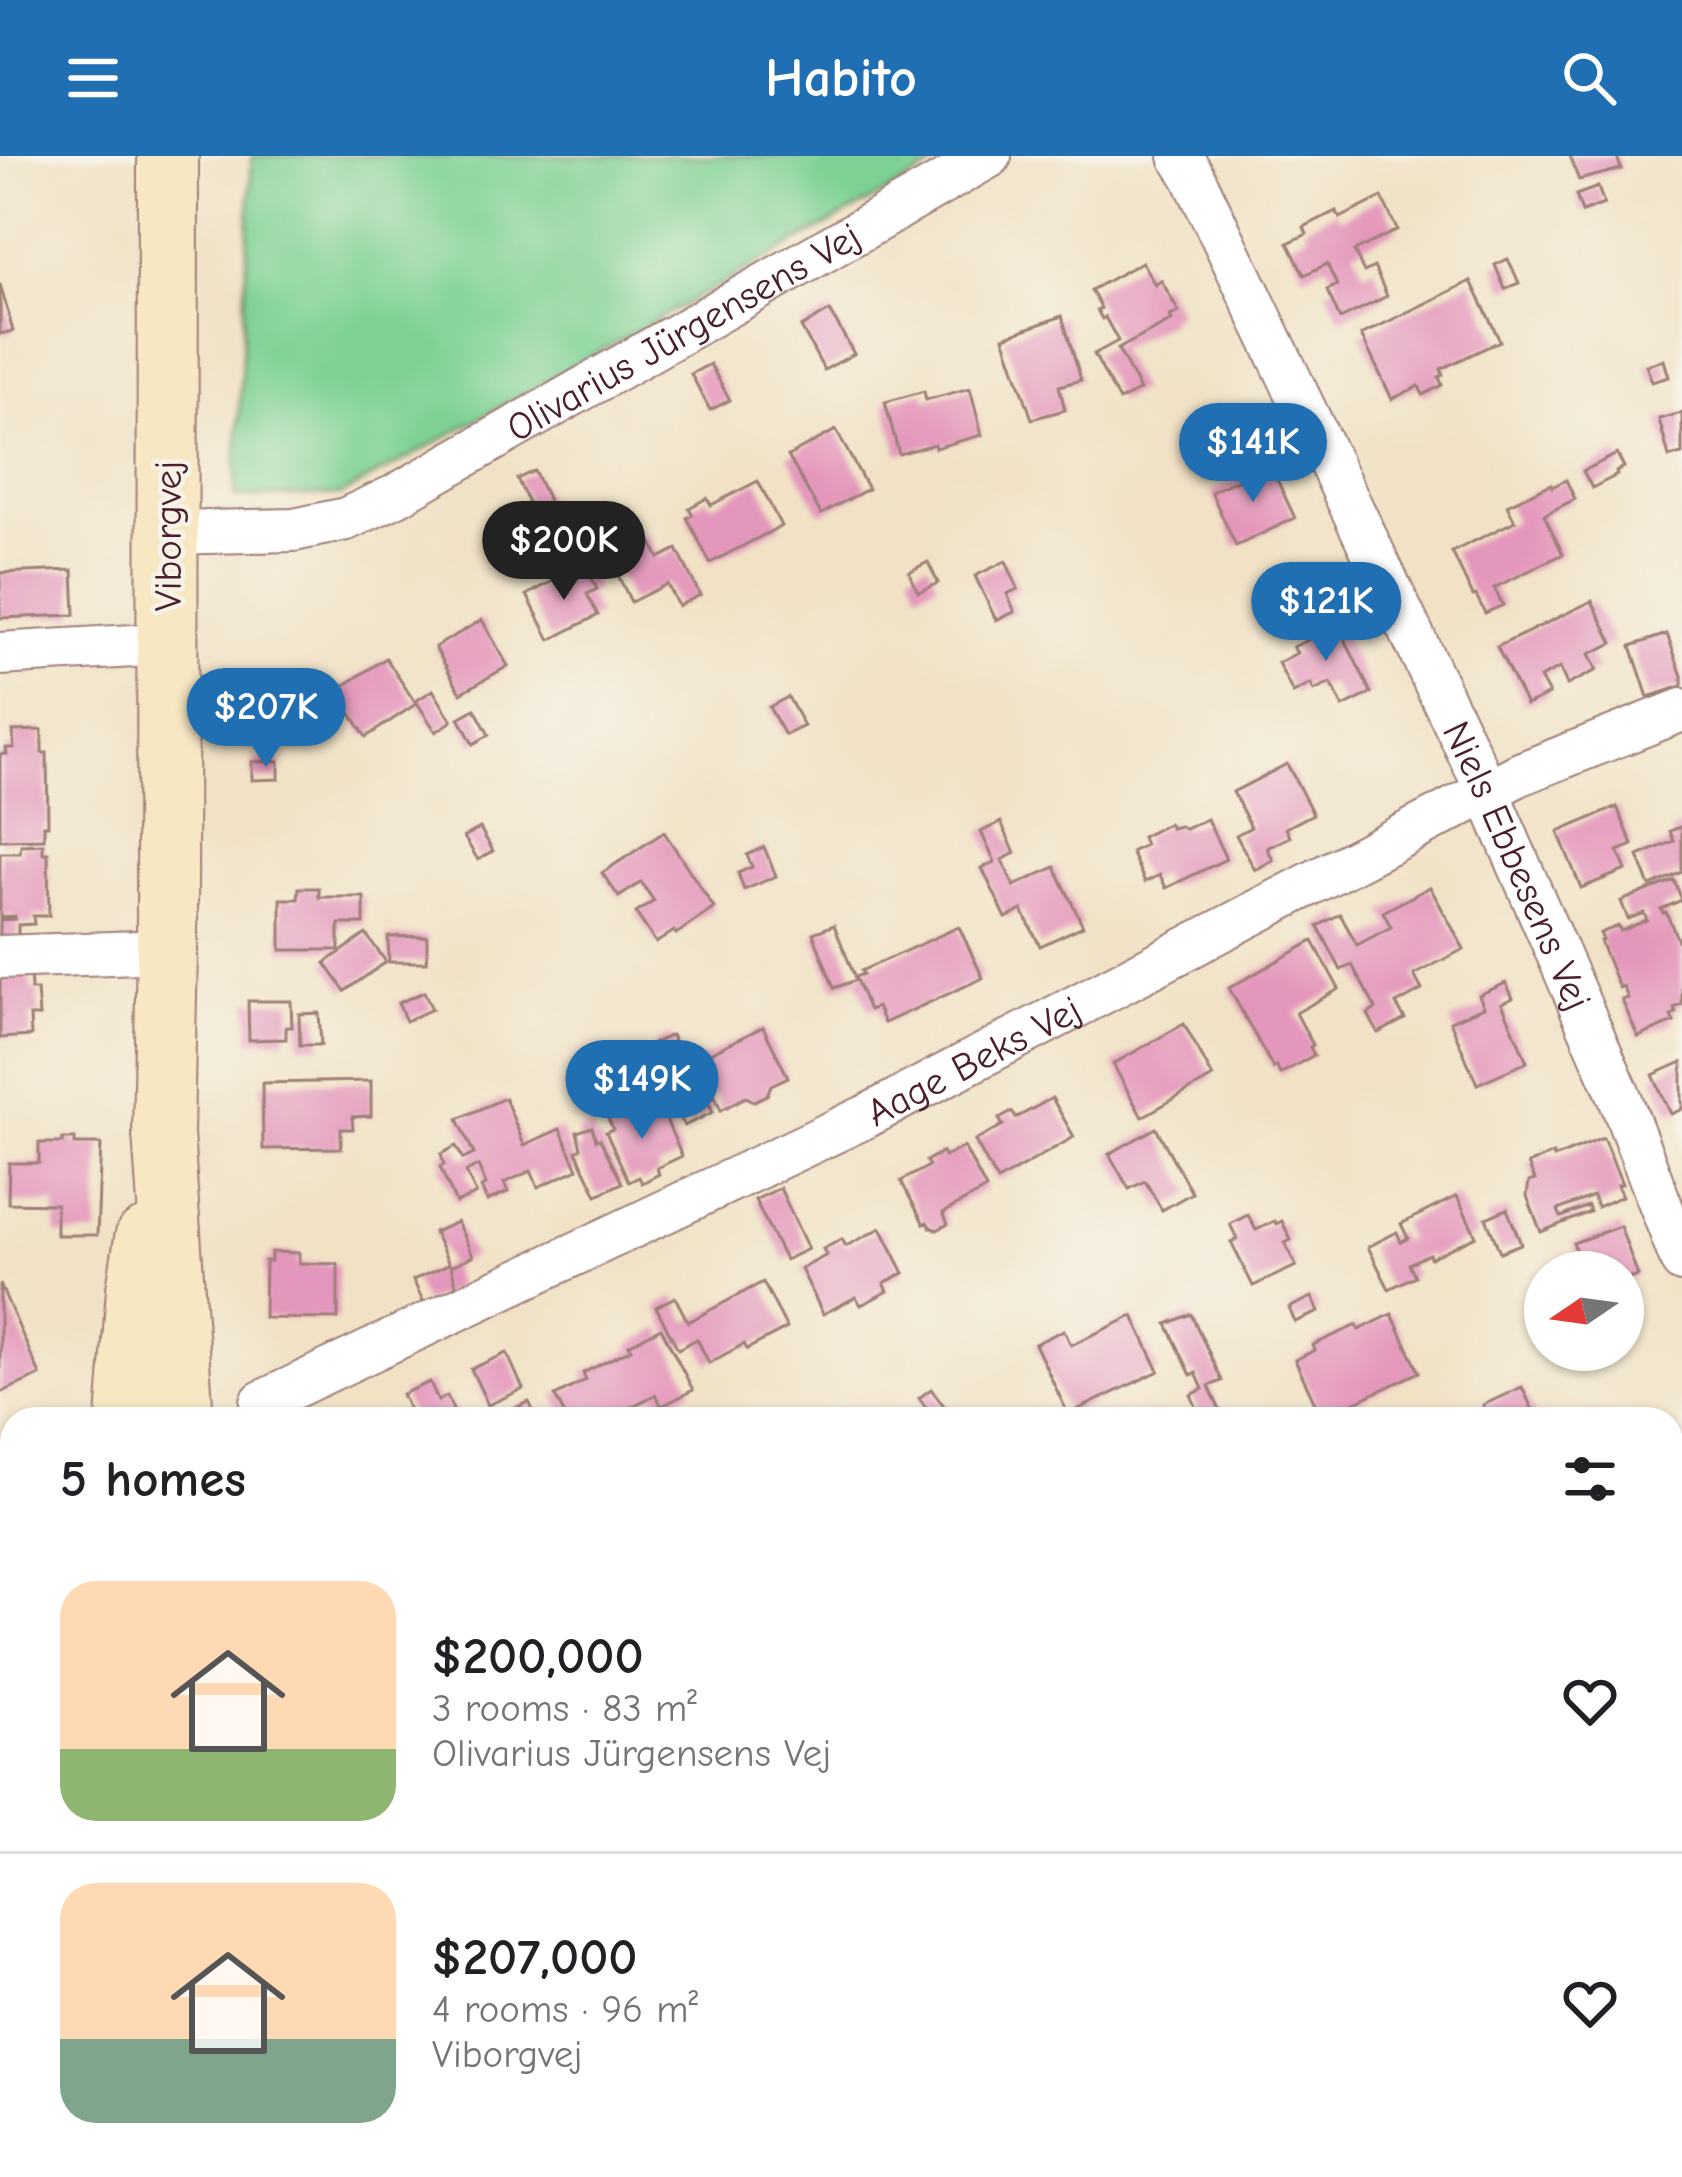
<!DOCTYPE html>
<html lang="en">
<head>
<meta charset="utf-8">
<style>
	:root { --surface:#fff; --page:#f6f6f6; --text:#202124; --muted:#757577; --line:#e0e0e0; --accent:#1f6fb2 }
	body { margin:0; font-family:"Comic Neue",sans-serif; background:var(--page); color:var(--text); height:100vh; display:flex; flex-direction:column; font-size:45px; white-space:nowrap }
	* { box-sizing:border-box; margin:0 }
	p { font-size:39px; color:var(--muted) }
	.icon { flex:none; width:66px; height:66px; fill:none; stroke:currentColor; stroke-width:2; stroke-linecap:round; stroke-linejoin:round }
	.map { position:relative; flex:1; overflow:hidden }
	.side { position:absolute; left:0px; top:1251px; width:1683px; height:771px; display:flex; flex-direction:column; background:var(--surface); border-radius:36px 36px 0 0; box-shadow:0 3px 9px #0004 }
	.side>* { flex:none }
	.needle { width:78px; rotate:257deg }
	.fabs { position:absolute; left:1524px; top:1095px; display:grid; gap:24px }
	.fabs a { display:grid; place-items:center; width:120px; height:120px; border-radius:50%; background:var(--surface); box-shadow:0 3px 9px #0004; font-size:60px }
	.price { position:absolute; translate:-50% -102px; padding:0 27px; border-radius:42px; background:var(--accent); color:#fff; font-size:39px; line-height:78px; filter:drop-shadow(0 3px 6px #0008) }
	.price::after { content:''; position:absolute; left:50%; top:72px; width:36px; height:27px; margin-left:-18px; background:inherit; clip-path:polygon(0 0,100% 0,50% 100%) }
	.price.active { background:#222; color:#fff }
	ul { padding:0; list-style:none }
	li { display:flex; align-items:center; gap:36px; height:300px; padding:0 60px }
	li+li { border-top:3px solid var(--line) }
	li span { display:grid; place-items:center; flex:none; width:336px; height:240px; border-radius:36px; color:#555 }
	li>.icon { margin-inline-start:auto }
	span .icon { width:144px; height:144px; fill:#fffc; stroke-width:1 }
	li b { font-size:51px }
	h2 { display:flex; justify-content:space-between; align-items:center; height:144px; padding:0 60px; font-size:51px }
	header { display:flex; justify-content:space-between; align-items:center; height:156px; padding:0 60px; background:var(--accent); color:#fff; font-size:54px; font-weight:600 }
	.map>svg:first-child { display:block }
	.green { fill:#7dd194; stroke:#647860; stroke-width:3 }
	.building { fill:#e497bc }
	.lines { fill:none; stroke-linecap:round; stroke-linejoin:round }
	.street-casing { stroke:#9e8078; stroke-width:46 }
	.secondary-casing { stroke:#9e8078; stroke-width:64 }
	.street { stroke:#fff; stroke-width:42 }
	.secondary { stroke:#f8e7c3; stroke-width:60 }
	.labels { text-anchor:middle; stroke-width:9; stroke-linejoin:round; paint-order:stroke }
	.street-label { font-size:39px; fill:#4a1f2b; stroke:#f7f3e8 }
</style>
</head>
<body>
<header><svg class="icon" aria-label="menu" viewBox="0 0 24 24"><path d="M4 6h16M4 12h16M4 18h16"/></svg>Habito<svg class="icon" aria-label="search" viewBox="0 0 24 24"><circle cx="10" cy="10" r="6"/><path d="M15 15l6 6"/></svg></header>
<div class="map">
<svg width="1682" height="2021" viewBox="0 0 1682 2021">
	<rect width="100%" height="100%" fill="#f7f3e8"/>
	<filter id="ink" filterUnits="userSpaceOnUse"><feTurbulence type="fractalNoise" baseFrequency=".00833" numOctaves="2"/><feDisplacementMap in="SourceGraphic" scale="24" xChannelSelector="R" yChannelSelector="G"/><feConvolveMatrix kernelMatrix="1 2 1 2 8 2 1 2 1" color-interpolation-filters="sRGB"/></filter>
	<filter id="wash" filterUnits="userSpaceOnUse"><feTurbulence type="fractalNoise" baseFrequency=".004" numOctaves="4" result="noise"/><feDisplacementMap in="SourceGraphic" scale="48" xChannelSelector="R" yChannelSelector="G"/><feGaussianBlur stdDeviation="2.7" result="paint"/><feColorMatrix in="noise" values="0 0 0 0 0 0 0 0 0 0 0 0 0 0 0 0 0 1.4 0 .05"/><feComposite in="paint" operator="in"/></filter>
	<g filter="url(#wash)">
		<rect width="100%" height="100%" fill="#f1e2c6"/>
		<path class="green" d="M252 0H952L341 339 235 341Z"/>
		<g id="blocks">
			<g class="building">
				<path d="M1569 0H1617L1621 13 1579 24Z"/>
				<path d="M1598 31 1604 48 1582 56 1576 39Z"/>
				<path d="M1382 41 1397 74 1354 95 1364 116 1374 111 1387 140 1340 163 1327 134 1337 129 1327 108 1304 119 1288 87 1307 78 1304 71 1336 55 1340 62Z"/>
				<path d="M1508 103 1519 127 1505 133 1495 109Z"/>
				<path d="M1142 106 1155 129 1161 124 1179 156 1170 160 1172 164 1118 193 1140 234 1119 245 1094 198 1118 185 1105 161 1102 163 1097 154 1101 152 1091 134Z"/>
				<path d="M1471 125 1500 185 1441 213 1443 219 1439 221 1442 229 1423 239 1419 230 1392 243 1361 179Z"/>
				<path d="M0 128 13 175 0 178Z"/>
				<path d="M830 155 854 198 824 214 801 171Z"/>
				<path d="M1062 160 1081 224 1059 230 1065 254 1032 263 1004 181Z"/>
				<path d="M1664 204 1669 221 1652 226 1646 209Z"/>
				<path d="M710 208 730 244 710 254 691 218Z"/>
				<path d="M970 232 982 279 935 292 934 288 899 298 885 246 924 235 926 244Z"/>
				<path d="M1682 257V298L1669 301 1659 263Z"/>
				<path d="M836 274 868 333 821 358 788 300Z"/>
				<path d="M1256 277 1266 296 1235 310 1226 291Z"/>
				<path d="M1617 298 1624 311 1616 316 1617 319 1592 332 1583 315Z"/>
				<path d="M1270 309 1295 362 1236 390 1211 336Z"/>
				<path d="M534 315 549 346 532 354 517 323Z"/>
				<path d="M1566 324 1575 343 1544 359 1563 398 1494 432 1503 449 1485 457 1476 439 1473 440 1452 396 1515 365 1507 349 1551 328 1552 331Z"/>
				<path d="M758 325 781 370 710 407 687 362 693 359 689 352 707 342 711 349Z"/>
				<path d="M647 378 659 402 677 393 700 439 678 450 667 428 631 446 607 397Z"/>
				<path d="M1006 405 1018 433 1007 438 1015 456 996 464 975 420Z"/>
				<path d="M928 406 938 427 918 436 909 416Z"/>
				<path d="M73 414 75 459 0 462V417Z"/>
				<path d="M574 414 577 419 587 414 597 433 587 438 598 459 550 484 527 439Z"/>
				<path d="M1592 445 1613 487 1589 498 1597 514 1567 529 1560 512 1540 522 1549 538 1526 549 1497 491Z"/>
				<path d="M1330 461 1335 471 1338 469 1371 537 1343 551 1331 527 1314 535 1311 528 1293 537 1278 507 1297 497 1293 491 1310 483 1305 473Z"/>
				<path d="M482 464 508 510 461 537 435 491Z"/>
				<path d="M1667 478 1682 520V530L1648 541 1631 490Z"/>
				<path d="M386 502 416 548 366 581 336 535Z"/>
				<path d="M433 534 452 565 436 576 416 545Z"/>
				<path d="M788 541 804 570 785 579 769 551Z"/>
				<path d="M475 553 489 579 473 588 459 562Z"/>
				<path d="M42 574V597H47L48 669H44V683L0 684V598H7L6 592H14L13 575Z"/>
				<path d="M279 605V623L252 624V606Z"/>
				<path d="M1287 608 1313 658 1286 672 1290 681 1267 692 1273 704 1255 714 1236 679 1251 671 1233 636Z"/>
				<path d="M1617 651 1633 689 1618 695 1626 714 1581 732 1558 676Z"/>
				<path d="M1207 663 1226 703 1166 732 1160 719 1145 726 1131 696 1145 689 1142 681 1168 668 1171 672 1180 670 1185 673Z"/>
				<path d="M1001 666 1015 697 1002 704 1014 730 1055 711 1083 770 1040 790 1022 754 1006 762 982 712 995 706 981 676Z"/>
				<path d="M1682 670V716L1650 730 1638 700 1674 685 1670 675Z"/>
				<path d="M480 672 493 695 478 704 464 681Z"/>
				<path d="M664 676 714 752 676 778 674 775 656 787 636 757 654 745 641 726 619 741 602 717Z"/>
				<path d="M43 688V697H48L49 760H33L34 768 18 769V785L0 786V764L15 763V760L0 761V697H20L21 689Z"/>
				<path d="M764 691 776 720 744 734 738 717 752 711 747 699Z"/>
				<path d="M1674 724 1682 744 1661 753 1663 757 1666 756 1682 794V849L1674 852 1676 857 1671 860 1674 866 1638 881 1622 844 1628 842 1623 830 1619 832 1600 785 1603 784 1600 777 1618 770 1621 775 1647 764 1644 757 1628 763 1621 745Z"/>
				<path d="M1430 731 1464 793 1414 819 1422 834 1396 848 1405 863 1378 877 1368 858 1376 853 1352 809 1341 814 1318 770 1340 758 1357 789 1391 771 1383 756Z"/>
				<path d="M299 732H319V741H364V768H339V794H281V743H298Z"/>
				<path d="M834 769 856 824 834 832 813 777Z"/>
				<path d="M959 771 983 822 884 867 877 851 869 854 855 821 863 818 861 815Z"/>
				<path d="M366 778 386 806 345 835 325 807Z"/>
				<path d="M427 780V806H389L388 781Z"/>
				<path d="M1313 785 1339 833 1296 857 1313 889 1310 891 1314 899 1280 918 1276 910 1273 912 1229 832Z"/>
				<path d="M30 813 31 834H37L39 860H30L31 880 0 882V814Z"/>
				<path d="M1506 827 1513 842 1502 847 1527 906 1477 928 1450 865 1484 851 1479 839Z"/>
				<path d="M424 836 432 853 406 865 398 847Z"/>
				<path d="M248 845H291L292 871H286V883L249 884Z"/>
				<path d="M319 857 321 889H300L299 858Z"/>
				<path d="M1184 868 1213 921 1142 961 1113 908Z"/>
				<path d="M763 871 788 921 771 929 767 939 754 945 746 941 721 954 714 938 707 943 713 956 684 970 668 934 704 916 698 903Z"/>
				<path d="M671 879 686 911 670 919 654 887Z"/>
				<path d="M1682 906V953L1671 958 1653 919Z"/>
				<path d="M371 925V960L352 961 353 973H341V992L263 993 262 927Z"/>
				<path d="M505 942 524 989 560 973 578 1013 538 1031 531 1015 504 1027 508 1036 487 1045 481 1031 486 1029 478 1010 466 1016 476 1038 456 1047 440 1011 444 1009 441 998 456 990 463 1003 474 998 458 963Z"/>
				<path d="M1052 942 1074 981 997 1025 975 985 1003 969 999 963 1012 956 1016 962Z"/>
				<path d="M629 950 635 961 660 950 682 1000 657 1012 659 1018 642 1027 639 1021 629 1026 606 976 613 973 607 960Z"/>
				<path d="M592 971 596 984 600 983 622 1027 597 1039 576 995 581 992 577 976Z"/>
				<path d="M1156 972 1192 1037 1162 1054 1145 1025 1129 1033 1109 998Z"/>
				<path d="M1603 982 1622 1028 1617 1029 1622 1040 1597 1051 1593 1040 1558 1054 1561 1061 1588 1050 1590 1056 1541 1076 1527 1040 1529 1026 1535 1024 1528 1008 1553 998 1554 1002Z"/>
				<path d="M63 983H75V988H101L97 1079H56V1048L8 1047 9 1007H39V987H63Z"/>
				<path d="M964 991 986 1033 943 1057 948 1068 937 1074 930 1071 927 1066 924 1068 901 1025 929 1010 926 1005 942 996 944 1001Z"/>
				<path d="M780 1032 808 1093 785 1104 755 1044Z"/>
				<path d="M1457 1040 1476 1080 1430 1102 1429 1098 1409 1108 1415 1120 1389 1133 1368 1091 1397 1076 1401 1086 1408 1082 1401 1068Z"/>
				<path d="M1507 1053 1521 1088 1500 1096 1486 1062Z"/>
				<path d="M1248 1059 1256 1074 1275 1065 1276 1068 1282 1065 1291 1084 1285 1087 1296 1110 1253 1130 1231 1086 1237 1083 1230 1068Z"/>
				<path d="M457 1066 473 1100 451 1110 457 1132 424 1147 413 1124 449 1108 434 1076Z"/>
				<path d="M1620 1070 1638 1120 1623 1125V1116H1583L1573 1087Z"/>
				<path d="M881 1072 904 1117 884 1127 888 1135 861 1149 856 1141 823 1158 801 1113 827 1099 823 1093 842 1083 846 1090Z"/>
				<path d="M271 1096 299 1097V1107L338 1108V1163L264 1162 265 1105H271Z"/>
				<path d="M763 1126 787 1172 747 1193 744 1188 709 1207 697 1183 678 1193 656 1151 675 1141 688 1166Z"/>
				<path d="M0 1128 40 1219 0 1237Z"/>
				<path d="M1312 1141 1319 1156 1295 1166 1289 1152Z"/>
				<path d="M1191 1158 1222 1225 1209 1230 1224 1263H1202L1191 1239 1203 1233 1196 1217 1191 1219 1167 1168Z"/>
				<path d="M1392 1158 1419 1216 1322 1262 1295 1204 1315 1194 1313 1189 1357 1169 1359 1174Z"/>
				<path d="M1133 1160 1159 1215 1068 1258 1035 1188 1064 1174 1071 1189Z"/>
				<path d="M661 1172 693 1234 662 1250 655 1239 623 1255 627 1263H567L555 1240 586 1224 583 1217 631 1193 629 1189Z"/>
				<path d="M507 1197 523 1233 488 1249 471 1213Z"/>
				<path d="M430 1226 438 1245 447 1240 457 1263H413L402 1238Z"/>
				<path d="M1522 1231 1537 1263H1489L1483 1249Z"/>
				<path d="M931 1233 945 1251 932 1260 919 1242Z"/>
				<path d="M529 1246 537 1263H490Z"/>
				<path d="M1671 1269 1676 1281 1682 1279V1335L1680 1336 1682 1345 1671 1349Z"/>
				<path d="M1682 1368V1408L1671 1381V1372Z"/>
				<path d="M1682 1452V1510L1671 1514V1457Z"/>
				<path d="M1682 1537V1608L1674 1589 1681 1585 1671 1557V1541Z"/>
				<path d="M12 1659V1703L0 1707V1664Z"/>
				<path d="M1671 1699 1682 1730V1740L1671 1743Z"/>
				<rect x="224" y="2010" width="61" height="11"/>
				<path d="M787 2010H900L897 2021H785Z"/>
			</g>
		</g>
	</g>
	<g filter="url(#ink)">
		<use href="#blocks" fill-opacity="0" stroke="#9e8078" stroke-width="3"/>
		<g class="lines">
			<g class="street-casing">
				<g id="street">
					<path id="s1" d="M1180 0 1192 18 1487 635 1618 937 1682 1105"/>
					<path id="s2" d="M166 377 294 374 346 363 395 340 990 0"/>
					<path d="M0 498 167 488"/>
					<path d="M0 801 167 795"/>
					<path id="s3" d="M262 1246 865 961 1520 618 1682 554"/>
					<path d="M0 1450 12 1451"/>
					<path d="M1671 1987 1682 1980"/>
					<path d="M726 2021 727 2010"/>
					<path d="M1615 2021 1633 2010"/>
				</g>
			</g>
			<g class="secondary-casing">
				<g id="secondary">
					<path d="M168 0 167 795 163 977 183 1263"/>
					<path d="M127 1263 137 1134 145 1083"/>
					<path d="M1671 1869 1682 1871"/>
					<path d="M132 2021V2010"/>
					<path d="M179 2021V2010"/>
				</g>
			</g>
			<use href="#street" class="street"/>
			<use href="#secondary" class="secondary"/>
		</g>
	</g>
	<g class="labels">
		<g class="street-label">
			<text dy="14" stroke="none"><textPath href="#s2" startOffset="567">Olivarius Jürgensens Vej</textPath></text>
			<text transform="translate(167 380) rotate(-90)" y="14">Viborgvej</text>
			<text dy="14" stroke="none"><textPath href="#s1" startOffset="786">Niels Ebbesens Vej</textPath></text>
			<text dy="14" stroke="none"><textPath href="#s3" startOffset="789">Aage Beks Vej</textPath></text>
		</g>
	</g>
</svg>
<div class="fabs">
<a><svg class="needle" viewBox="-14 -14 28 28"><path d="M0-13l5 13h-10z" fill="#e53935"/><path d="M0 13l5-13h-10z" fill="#757577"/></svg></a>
</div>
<b class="price" style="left:1253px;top:349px">$141K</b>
<b class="price active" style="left:564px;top:447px">$200K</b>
<b class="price" style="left:1326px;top:508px">$121K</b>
<b class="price" style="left:266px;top:614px">$207K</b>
<b class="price" style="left:642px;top:986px">$149K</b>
<section class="side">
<h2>5 homes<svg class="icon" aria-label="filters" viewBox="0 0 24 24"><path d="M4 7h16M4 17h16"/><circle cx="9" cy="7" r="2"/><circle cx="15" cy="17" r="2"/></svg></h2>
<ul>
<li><span style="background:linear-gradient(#ffd9b3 70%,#8fb573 0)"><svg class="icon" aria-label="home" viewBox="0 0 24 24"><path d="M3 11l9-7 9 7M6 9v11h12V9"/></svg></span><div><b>$200,000</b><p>3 rooms · 83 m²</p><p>Olivarius Jürgensens Vej</p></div><svg class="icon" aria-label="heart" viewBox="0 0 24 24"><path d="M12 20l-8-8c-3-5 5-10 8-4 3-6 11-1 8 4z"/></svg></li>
<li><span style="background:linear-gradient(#ffd9b3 65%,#7fa58c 0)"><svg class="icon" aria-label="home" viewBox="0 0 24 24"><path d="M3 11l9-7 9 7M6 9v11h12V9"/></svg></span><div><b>$207,000</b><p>4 rooms · 96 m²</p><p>Viborgvej</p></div><svg class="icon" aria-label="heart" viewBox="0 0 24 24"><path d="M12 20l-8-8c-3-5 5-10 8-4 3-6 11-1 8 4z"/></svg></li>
</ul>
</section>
</div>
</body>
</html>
